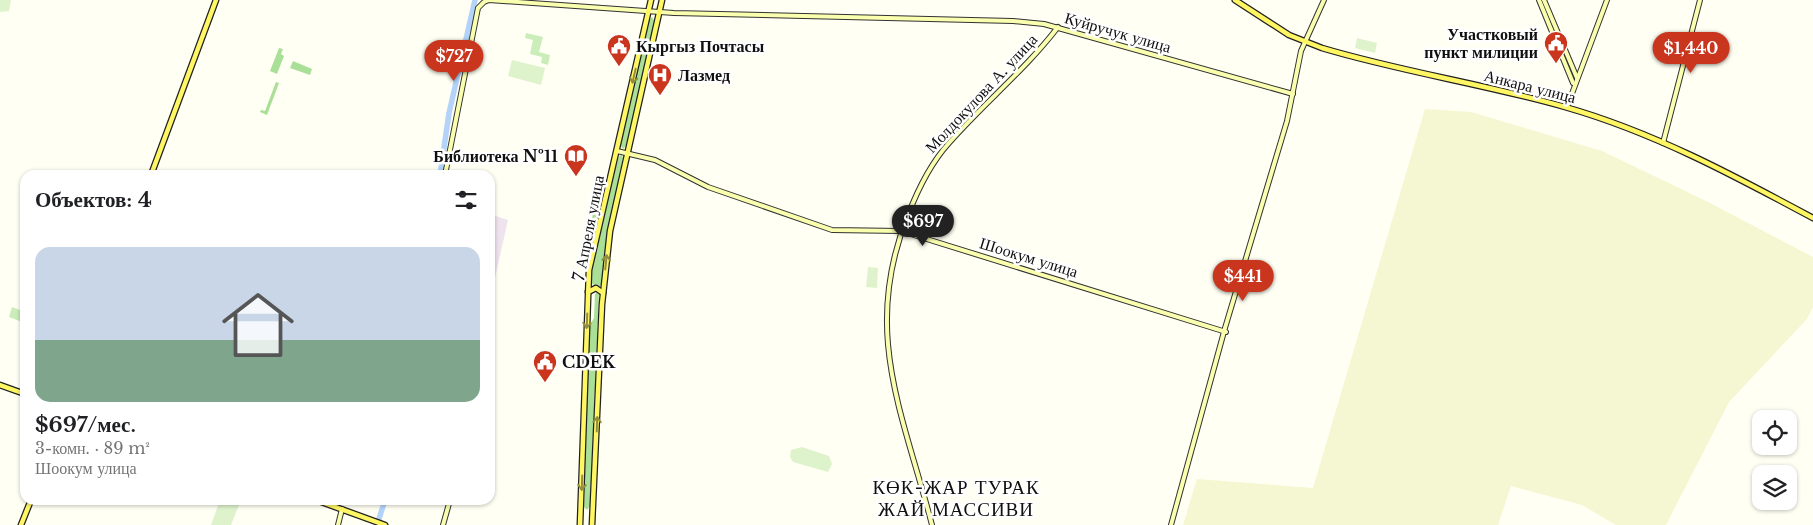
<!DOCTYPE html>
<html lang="ru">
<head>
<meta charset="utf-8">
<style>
	:root { --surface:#fff; --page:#f6f6f6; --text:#202124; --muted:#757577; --accent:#ca351e }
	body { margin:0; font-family:"Libre Baskerville",serif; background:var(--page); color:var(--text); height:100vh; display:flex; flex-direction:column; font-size:19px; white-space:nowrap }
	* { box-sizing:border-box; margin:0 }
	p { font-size:16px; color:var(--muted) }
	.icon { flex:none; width:28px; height:28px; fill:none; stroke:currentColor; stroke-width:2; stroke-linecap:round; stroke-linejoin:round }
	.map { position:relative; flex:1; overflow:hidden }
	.drawer { position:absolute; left:20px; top:170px; width:475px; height:335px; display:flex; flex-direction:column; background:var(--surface); border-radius:15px; box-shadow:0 1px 4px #0004 }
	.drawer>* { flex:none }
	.tools { position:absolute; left:1752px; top:410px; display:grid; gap:10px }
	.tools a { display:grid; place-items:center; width:45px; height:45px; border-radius:10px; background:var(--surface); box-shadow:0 1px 4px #0004; font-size:25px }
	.price { position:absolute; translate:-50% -42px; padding:0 11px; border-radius:18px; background:var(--accent); color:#fff; font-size:16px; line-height:32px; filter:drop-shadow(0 1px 2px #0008) }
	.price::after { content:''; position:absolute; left:50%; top:30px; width:15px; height:11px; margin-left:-8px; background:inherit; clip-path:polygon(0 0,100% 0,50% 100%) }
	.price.active { background:#222; color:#fff }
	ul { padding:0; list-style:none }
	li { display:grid; align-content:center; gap:10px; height:265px; padding:0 15px }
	li span { display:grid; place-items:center; height:155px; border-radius:15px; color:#555 }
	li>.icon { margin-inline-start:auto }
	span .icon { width:90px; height:90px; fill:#fffc; stroke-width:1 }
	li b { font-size:21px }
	h2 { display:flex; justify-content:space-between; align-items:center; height:60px; padding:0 15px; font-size:21px }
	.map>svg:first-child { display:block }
	.industrial { fill:#efe4ee }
	.farmland { fill:#f4f7d1 }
	.green { fill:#caedb9 }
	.forest { fill:#aadf97 }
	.pitch { fill:#def3cc }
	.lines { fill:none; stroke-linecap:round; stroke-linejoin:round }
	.river { stroke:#b4d3fa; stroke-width:5.5 }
	.secondary-casing { stroke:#323232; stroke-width:6 }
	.primary-casing { stroke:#212121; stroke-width:7 }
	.secondary { stroke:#f9ffae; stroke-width:4 }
	.primary { stroke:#fff663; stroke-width:4.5 }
	.oneway { stroke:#938e3e }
	.labels { text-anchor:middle; stroke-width:5; stroke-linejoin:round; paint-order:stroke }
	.street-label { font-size:16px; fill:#101010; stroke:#fff }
	.poi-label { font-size:16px; font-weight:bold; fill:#101010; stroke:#fff; text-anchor:start }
	.quarter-label { font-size:19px; letter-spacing:1px; fill:#101010; stroke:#fff }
</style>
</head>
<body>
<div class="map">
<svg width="1813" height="525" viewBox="0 0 1813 525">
	<rect width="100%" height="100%" fill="#fffff3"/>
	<path class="industrial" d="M490 214 508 220 490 300Z"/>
	<path class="farmland" d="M1425 109 1471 112 1602 151 1708 202 1813 257V307L1807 319 1729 402 1666 525H1616L1582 505 1511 486 1498 525H1183L1197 479 1313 488Z"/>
	<g class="green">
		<path d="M526 33 543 37 539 52 550 55 548 65 541 63 542 57 530 54 533 40 525 38Z"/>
		<path d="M12 307 25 312V323L9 317Z"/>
	</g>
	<g class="forest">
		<path d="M652 17 655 22 626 146 623 149 620 145 649 20Z"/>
		<path d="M279 48 283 49 281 54 284 56 277 74 270 71Z"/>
		<path d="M293 61 312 69 310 75 290 68Z"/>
		<path d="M276 82 279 83 267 115 260 112 261 110 265 111Z"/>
		<path d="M622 155 623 158 611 216 602 284 598 288 590 282C595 240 607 197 619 156Z"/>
		<path d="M594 201 601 202 589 249Z"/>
		<path d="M599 291 590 506 587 510 584 507 588 359 590 325 594 318 595 294Z"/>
	</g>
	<g class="pitch">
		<path d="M0 0H11L9 11 0 12Z"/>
		<path d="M1357 38 1377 43 1375 53 1355 48Z"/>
		<path d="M512 60 545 68 541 85 508 76Z"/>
		<path d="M868 267 878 268 877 288 866 287Z"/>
		<path d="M802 447 829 456 832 464 828 472 793 462 790 457 791 450Z"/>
		<path d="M220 500H241L231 525H211Z"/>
	</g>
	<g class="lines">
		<g class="river">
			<path d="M440 175 449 113 475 0"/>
			<path d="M377 525 385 500"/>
		</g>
		<g class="secondary-casing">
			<g id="secondary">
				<path d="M1539 0 1573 83"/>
				<path d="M1544 0 1577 78"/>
				<path d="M1567 107 1607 0"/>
				<path d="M1663 143 1700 0"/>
				<path d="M617 151 655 160 708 187 832 230 901 231 1226 332"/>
				<path d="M445 175 478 8 484 2 489 0 674 13 1013 21 1044 24 1293 94"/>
				<path d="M338 525 342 509"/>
				<path d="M443 525 450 500"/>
				<path d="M932 525C903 413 861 331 908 215 918 189 930 164 949 143 984 103 1026 69 1058 27"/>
				<path d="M1171 525 1225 328 1287 121 1301 51 1324 0"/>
			</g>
		</g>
		<g class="primary-casing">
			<g id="primary">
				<path d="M1235 0 1289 35 1322 48C1402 72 1485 84 1565 107 1653 132 1733 175 1813 218"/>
				<path d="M151 175 216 0"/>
				<path d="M588 292 596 288 603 293"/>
				<path d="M0 385 25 394"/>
				<path d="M316 500 385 525"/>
				<path d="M21 525 31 500"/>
				<path d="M580 525 589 270 651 0"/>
				<path d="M592 525 602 304 610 231 662 0"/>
			</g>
		</g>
		<use href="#secondary" class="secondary"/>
		<use href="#primary" class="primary"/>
	</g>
	<defs><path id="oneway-shaft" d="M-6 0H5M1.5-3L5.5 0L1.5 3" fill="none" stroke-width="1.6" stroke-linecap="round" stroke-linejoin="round" transform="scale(1.25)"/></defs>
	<g class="oneway">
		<use href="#oneway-shaft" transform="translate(634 76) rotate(103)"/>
		<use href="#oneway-shaft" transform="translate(606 262) rotate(-84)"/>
		<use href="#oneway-shaft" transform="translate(587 321) rotate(92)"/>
		<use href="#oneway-shaft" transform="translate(597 424) rotate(-88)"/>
		<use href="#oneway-shaft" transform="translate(582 483) rotate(92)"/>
	</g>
	<defs>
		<g id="civic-pin" transform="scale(1.25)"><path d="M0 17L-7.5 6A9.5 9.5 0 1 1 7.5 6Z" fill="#ca351e" stroke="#fff"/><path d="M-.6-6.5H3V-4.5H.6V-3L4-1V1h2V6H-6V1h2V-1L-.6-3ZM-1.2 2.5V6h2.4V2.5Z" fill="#fff"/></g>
		<g id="hospital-pin" transform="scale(1.25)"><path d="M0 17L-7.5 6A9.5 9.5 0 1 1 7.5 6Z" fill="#ca351e" stroke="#fff"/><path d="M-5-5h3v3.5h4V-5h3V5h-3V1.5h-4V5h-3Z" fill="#fff"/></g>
		<g id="library-pin" transform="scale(1.25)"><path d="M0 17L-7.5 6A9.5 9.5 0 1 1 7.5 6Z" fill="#ca351e" stroke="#fff"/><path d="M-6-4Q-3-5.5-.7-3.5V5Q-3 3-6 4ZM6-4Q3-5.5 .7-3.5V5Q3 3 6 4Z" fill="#fff"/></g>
	</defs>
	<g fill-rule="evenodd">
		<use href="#civic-pin" x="1556" y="43"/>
		<use href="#civic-pin" x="619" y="46"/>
		<use href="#hospital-pin" x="660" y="75"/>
		<use href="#library-pin" x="576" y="156"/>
		<use href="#civic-pin" x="545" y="362"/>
	</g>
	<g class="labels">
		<g class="street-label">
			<text transform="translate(1118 32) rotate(16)" y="6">Куйручук улица</text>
			<text transform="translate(1530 86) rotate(14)" y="6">Анкара улица</text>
			<text transform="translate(981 93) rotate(-47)" y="6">Молдокулова А. улица</text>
			<text transform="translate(588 228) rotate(-79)" y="6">7 Апреля улица</text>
			<text transform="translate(1029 257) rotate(17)" y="6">Шоокум улица</text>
		</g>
		<g class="poi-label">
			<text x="1538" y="40" text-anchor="end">Участковый<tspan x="1538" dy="18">пункт милиции</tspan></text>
			<text x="636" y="52">Кыргыз Почтасы</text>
			<text x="678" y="81">Лазмед</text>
			<text x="558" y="162" text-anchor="end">Библиотека №11</text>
			<text x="562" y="368">CDEK</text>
		</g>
		<g class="quarter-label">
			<text x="956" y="494">КӨК-ЖАР ТУРАК<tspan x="956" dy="22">ЖАЙ МАССИВИ</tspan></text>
		</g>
	</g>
</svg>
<div class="tools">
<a><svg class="icon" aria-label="locate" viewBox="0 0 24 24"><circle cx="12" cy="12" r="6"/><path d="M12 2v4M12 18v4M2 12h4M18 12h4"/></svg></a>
<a><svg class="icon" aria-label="layers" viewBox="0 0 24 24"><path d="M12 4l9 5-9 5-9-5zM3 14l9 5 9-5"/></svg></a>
</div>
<b class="price" style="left:1691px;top:74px">$1,440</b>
<b class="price" style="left:454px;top:82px">$727</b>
<b class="price active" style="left:923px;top:247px">$697</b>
<b class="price" style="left:1243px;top:302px">$441</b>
<section class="drawer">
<h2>Объектов: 4<svg class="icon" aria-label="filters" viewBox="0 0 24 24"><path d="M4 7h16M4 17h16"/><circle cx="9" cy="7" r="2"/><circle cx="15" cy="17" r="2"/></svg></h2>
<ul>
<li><span style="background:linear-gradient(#c9d6e8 60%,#7fa58c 0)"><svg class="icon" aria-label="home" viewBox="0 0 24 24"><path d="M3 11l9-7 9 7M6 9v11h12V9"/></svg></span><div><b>$697/мес.</b><p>3-комн. · 89 m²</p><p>Шоокум улица</p></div></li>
</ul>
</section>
</div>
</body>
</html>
